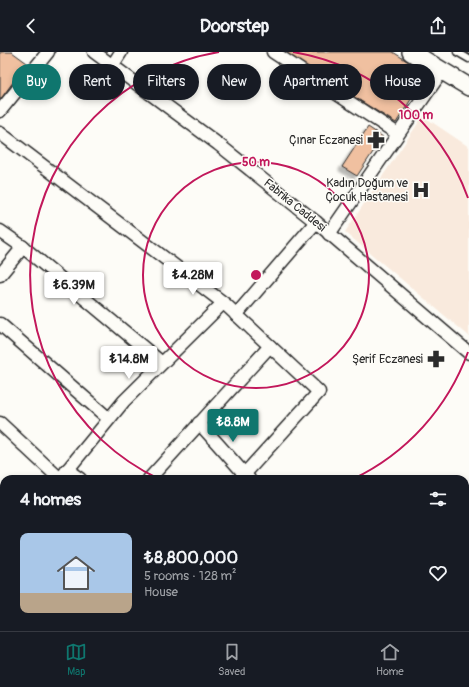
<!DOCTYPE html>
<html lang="en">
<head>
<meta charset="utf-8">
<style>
	:root { --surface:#171b24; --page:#242831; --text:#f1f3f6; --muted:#9ea1a6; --line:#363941; --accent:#0f766e }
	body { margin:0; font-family:Pangolin,sans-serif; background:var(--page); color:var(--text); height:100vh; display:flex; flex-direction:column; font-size:15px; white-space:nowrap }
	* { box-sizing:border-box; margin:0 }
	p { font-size:13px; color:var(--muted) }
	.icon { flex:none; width:22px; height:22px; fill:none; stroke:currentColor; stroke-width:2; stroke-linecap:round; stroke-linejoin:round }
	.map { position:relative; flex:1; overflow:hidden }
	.panel { position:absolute; left:0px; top:423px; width:469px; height:156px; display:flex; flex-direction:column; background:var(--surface); border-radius:12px 12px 0 0; box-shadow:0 2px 6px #0003 }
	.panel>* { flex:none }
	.guide { position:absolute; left:12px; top:12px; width:445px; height:36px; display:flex; gap:8px }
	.price { position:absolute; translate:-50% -34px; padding:0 9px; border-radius:4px; background:#fff; color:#222; font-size:13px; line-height:26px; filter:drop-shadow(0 1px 2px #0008) }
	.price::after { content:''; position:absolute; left:50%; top:24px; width:12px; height:9px; margin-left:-6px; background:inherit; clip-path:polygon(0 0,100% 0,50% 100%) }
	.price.current { background:var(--accent); color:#fff }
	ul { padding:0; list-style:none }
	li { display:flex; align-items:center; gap:12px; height:100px; padding:0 20px }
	li span { display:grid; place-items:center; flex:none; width:112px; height:80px; border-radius:8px; color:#555 }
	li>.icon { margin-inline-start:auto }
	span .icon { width:48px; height:48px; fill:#fffc; stroke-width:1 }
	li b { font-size:17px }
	h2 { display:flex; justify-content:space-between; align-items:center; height:48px; padding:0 20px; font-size:17px }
	.chip { padding:0 14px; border-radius:18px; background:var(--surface); box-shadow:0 2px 6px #0003; font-size:14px; line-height:36px }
	.chip.current { background:var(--accent); color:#fff }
	header { display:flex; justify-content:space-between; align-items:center; height:52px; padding:0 20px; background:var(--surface); font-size:18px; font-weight:700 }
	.dock { display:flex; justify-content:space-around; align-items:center; height:56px; border-top:1px solid var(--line); background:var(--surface); font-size:11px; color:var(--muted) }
	.dock a { display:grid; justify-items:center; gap:2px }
	.dock .current { color:var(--accent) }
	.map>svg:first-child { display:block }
	.built { fill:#f9eadd }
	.building { fill:#f0c0a0; stroke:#2b2b2b; filter:url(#shadow) }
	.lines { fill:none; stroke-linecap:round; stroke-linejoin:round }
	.service-casing { stroke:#2b2b2b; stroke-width:9 }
	.minor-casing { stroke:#2b2b2b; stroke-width:15 }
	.secondary-casing { stroke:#2b2b2b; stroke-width:20 }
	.service { stroke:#fdfcf7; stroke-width:6 }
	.minor { stroke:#fdfcf7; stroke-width:12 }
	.secondary { stroke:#fdfcf7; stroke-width:17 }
	.ring { fill:none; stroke:#c2185b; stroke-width:2 }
	.labels { text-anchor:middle; stroke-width:3; stroke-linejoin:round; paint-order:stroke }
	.poi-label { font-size:12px; fill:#2b2b2b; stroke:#fdfcf7; text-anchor:end }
	.street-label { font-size:12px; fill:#2b2b2b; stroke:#fdfcf7 }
	.centre { fill:#c2185b; stroke:#fdfcf7; stroke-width:2 }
	.ring-label { font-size:12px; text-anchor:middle; font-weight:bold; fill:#c2185b; stroke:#fdfcf7; stroke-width:3; stroke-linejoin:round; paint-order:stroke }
</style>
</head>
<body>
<header><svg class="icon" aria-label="back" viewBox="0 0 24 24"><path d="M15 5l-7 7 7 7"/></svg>Doorstep<svg class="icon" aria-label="share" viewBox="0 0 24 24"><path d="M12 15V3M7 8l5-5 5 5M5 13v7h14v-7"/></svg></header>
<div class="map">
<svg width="469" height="579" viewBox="0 0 469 579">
	<defs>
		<filter id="shadow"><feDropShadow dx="-3.5" dy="3.5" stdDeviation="1" flood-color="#0004"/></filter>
	</defs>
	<rect width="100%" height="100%" fill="#fdfcf7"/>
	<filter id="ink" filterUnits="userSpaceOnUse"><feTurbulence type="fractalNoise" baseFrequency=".025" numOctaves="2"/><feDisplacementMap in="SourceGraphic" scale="8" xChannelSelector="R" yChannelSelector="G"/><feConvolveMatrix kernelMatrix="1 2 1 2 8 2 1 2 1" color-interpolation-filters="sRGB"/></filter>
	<g filter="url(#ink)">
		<path class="built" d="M423 64 469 95V284L345 180Z"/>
		<g class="building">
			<path d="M0 0H12L27 11 0 48Z"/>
			<path d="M282 0H393L427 22 396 71Z"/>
			<path d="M368 75 383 85 357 124 342 115Z"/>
		</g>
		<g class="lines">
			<g class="service-casing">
				<path id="service" d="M457 0 469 7"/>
			</g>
			<g class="minor-casing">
				<g id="minor">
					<path d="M94 0 218 92 316 170 469 301"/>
					<path d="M273 0 398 82"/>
					<path d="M112 14 121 0"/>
					<path d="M0 59 48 0"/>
					<path d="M0 81 225 252 319 340 240 427"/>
					<path d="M0 179 23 195 162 311"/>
					<path d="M329 182 442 19"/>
					<path d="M0 223 23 195"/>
					<path d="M236 263 316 170"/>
					<path d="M0 272 109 367"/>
					<path d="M0 371 60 427"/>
					<path d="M199 371 249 427"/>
					<path d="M67 418 80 427"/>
					<path d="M60 427 124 349 223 251"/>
					<path d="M149 427 270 294"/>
					<path d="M465 456 469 452"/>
					<path d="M0 477 4 481"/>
					<path d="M0 501 4 496"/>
					<path d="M465 519 469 523"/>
					<path d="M0 525 4 526"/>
					<path d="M126 575 135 579"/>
					<path d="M369 575 371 579"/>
					<path d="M17 579 19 575"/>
					<path d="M324 579 329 575"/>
				</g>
			</g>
			<g class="secondary-casing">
				<path id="secondary" d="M411 0 469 35"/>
			</g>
			<use href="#service" class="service"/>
			<use href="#minor" class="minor"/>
			<use href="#secondary" class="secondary"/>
		</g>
	</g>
	<g class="ring">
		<circle cx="256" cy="223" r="113"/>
		<path d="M468 300A226 226 0 0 1 353 427M159 427A226 226 0 0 1 219 0M293 0A226 226 0 0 1 468 146"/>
	</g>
	<defs>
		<g id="pharmacy-bare" transform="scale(1.38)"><path d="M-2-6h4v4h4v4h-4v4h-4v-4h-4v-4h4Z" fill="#2b2b2b" stroke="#fdfcf7" stroke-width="2.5" paint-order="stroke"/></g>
		<g id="hospital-bare" transform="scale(1.38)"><path d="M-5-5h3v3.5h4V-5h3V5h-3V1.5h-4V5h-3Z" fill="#2b2b2b" stroke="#fdfcf7" stroke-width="2.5" paint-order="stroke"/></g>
	</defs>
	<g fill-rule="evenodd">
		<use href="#pharmacy-bare" x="376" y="88"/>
		<use href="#hospital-bare" x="421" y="138"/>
		<use href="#pharmacy-bare" x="436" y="307"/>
	</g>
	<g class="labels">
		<g class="poi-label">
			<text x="363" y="92">Çınar Eczanesi</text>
			<text x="408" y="135">Kadın Doğum ve<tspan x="408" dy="14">Çocuk Hastanesi</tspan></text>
			<text x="423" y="311">Şerif Eczanesi</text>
		</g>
		<g class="street-label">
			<text transform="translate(295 153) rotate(39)" y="4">Fabrika Caddesi</text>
		</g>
	</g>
	<circle cx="256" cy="223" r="6" class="centre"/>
	<g class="ring-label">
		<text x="416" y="67">100 m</text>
		<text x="256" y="114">50 m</text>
	</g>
</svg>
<b class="price" style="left:193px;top:244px">₺4.28M</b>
<b class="price" style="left:74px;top:254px">₺6.39M</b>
<b class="price" style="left:129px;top:328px">₺14.8M</b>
<b class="price current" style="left:233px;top:391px">₺8.8M</b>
<div class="guide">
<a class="chip current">Buy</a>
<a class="chip">Rent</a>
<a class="chip">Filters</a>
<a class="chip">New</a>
<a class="chip">Apartment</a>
<a class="chip">House</a>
</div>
<section class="panel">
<h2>4 homes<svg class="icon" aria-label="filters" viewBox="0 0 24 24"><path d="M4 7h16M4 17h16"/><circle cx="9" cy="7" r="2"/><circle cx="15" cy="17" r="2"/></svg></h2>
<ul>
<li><span style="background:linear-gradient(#a9c7e8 75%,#b9a48a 0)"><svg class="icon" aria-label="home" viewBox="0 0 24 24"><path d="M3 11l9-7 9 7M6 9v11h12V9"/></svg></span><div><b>₺8,800,000</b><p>5 rooms · 128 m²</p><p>House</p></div><svg class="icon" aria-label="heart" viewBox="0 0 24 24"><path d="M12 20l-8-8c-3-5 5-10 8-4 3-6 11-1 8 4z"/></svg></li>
</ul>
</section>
</div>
<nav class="dock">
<a class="current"><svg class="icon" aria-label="map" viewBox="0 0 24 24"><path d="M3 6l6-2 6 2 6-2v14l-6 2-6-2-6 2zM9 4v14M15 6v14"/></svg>Map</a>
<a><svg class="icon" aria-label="saved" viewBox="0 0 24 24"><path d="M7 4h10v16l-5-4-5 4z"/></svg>Saved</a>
<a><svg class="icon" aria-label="home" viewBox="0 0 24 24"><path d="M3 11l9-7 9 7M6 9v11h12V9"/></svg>Home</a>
</nav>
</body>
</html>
